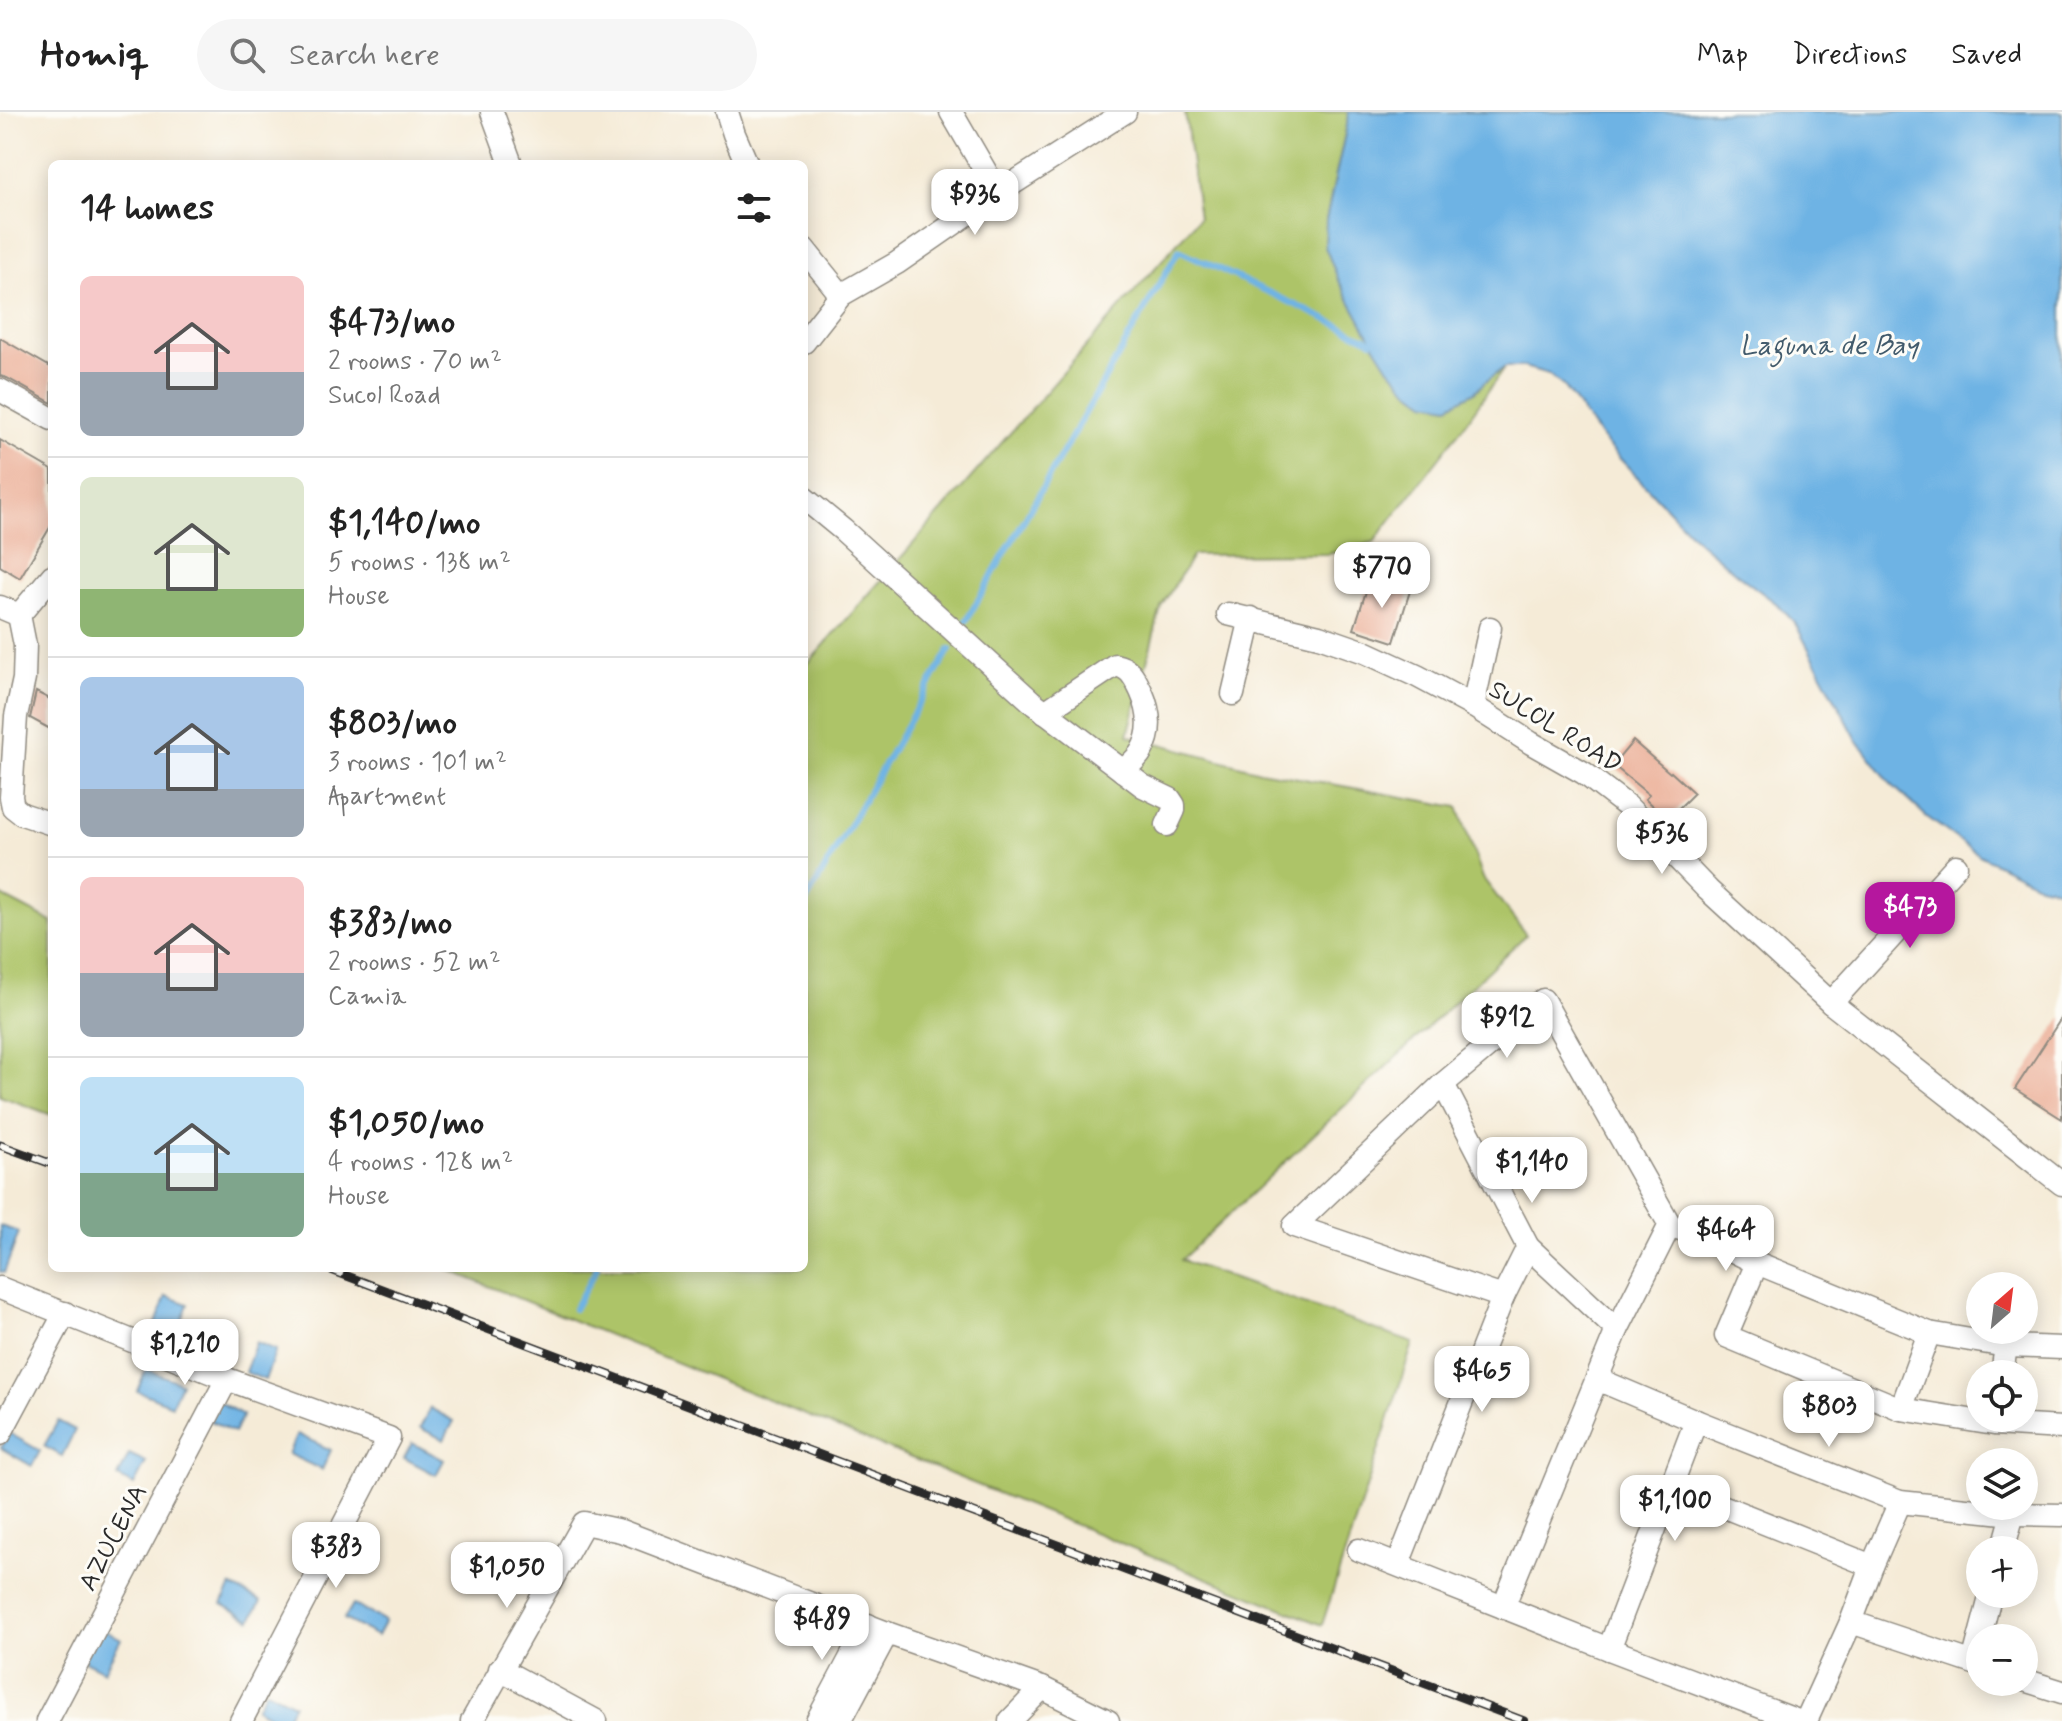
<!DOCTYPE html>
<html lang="en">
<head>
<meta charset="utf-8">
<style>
	:root { --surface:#fff; --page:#f6f6f6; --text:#222; --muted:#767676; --line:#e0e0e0; --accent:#b5179e }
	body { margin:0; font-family:Mynerve,sans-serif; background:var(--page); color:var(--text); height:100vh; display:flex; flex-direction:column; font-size:30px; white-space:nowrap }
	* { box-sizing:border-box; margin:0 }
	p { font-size:26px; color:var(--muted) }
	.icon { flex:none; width:44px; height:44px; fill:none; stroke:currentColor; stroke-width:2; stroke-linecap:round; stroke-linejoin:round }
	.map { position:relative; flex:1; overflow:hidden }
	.side { position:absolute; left:48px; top:48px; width:760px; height:1112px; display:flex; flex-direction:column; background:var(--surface); border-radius:12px; box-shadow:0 4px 20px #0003 }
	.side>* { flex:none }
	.needle { width:52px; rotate:28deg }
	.controls { position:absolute; left:1966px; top:1160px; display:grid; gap:16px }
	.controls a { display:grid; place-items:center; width:72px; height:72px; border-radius:50%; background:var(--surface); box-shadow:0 4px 20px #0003; font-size:40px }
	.price { position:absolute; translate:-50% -68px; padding:0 18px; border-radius:16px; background:#fff; color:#222; font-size:26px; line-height:52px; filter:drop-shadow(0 2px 4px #0008) }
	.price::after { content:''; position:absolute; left:50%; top:48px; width:24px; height:18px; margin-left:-12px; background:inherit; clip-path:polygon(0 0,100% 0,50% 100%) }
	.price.current { background:var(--accent); color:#fff }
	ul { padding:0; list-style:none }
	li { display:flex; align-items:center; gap:24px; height:200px; padding:0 32px }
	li+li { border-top:2px solid var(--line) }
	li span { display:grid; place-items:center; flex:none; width:224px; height:160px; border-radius:12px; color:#555 }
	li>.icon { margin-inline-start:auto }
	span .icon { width:96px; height:96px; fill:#fffc; stroke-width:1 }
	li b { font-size:34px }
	h2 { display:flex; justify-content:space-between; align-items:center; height:96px; padding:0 32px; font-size:34px }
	header { display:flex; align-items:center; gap:48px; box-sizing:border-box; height:112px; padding:0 40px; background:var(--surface); border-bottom:2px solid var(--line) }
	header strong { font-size:38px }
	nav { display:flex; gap:44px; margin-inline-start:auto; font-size:28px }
	.search { width:560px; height:72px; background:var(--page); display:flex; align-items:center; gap:20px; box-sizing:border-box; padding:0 28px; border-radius:44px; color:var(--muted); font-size:30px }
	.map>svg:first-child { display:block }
	.green { fill:#adc468; stroke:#6c784a; stroke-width:2 }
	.water { fill:#6eb3e4; stroke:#4c6f88; stroke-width:2 }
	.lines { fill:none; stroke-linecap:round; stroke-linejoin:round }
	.stream { stroke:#6eb3e4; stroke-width:6 }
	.building { fill:#ebad95 }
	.minor-casing { stroke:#908b81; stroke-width:25 }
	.minor { stroke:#fff; stroke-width:22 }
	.rail-casing { stroke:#2b2b2b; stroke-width:9 }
	.rail { stroke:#fdfcf7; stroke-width:6; stroke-dasharray:18; stroke-linecap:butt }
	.labels { text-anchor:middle; stroke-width:6; stroke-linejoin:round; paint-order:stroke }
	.street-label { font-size:26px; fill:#2b2b2b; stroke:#fdfcf7 }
	.water-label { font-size:28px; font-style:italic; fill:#425b6c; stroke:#fdfcf7 }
</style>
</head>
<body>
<header>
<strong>Homiq</strong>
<div class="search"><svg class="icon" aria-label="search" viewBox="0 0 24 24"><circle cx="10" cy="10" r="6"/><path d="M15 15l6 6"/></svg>Search here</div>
<nav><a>Map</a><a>Directions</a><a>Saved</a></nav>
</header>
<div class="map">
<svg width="2062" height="1609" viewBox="0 0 2062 1609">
	<rect width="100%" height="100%" fill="#fdfcf7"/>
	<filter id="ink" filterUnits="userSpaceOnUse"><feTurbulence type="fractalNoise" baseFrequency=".0125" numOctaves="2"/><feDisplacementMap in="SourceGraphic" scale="16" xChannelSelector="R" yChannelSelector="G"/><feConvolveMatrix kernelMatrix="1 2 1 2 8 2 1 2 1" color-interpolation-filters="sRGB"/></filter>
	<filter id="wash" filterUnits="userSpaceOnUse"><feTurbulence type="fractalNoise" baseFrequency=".006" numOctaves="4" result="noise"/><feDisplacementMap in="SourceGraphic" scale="32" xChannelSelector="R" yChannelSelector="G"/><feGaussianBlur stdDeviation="1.8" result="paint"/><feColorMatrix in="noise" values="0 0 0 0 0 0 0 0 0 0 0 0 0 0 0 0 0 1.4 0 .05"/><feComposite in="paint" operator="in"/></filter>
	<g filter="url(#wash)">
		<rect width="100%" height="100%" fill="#f5ebd7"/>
		<g class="green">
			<path d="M1185 0H1348L1347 13 1326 108 1372 229 1389 256 1407 276 1426 290 1449 294 1473 281 1485 270 1505 255 1462 316 1374 430 1329 442 1193 443 1161 495 1128 623 1260 659 1458 695 1483 766 1526 823 1181 1148 1413 1231 1322 1513 444 1156H804V556L1199 106Z"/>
			<path d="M0 783 52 810V1003L0 984Z"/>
		</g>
		<g class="water">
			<path d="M1348 0H2062V778L2039 773 1979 743 1927 705 1891 672 1857 628 1795 511 1777 492 1737 462 1699 430 1608 334 1563 274 1548 262 1524 255H1505L1485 270 1473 281 1449 294 1426 290 1407 276 1389 256 1372 229 1339 169 1325 135 1326 108 1347 13Z"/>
			<path d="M0 1114 19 1120 4 1161 0 1160Z"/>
			<path d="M166 1184 188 1192 174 1231 152 1223Z"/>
			<path d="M256 1230 276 1238 265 1268 245 1260Z"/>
			<path d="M146 1257 181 1271 172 1293 137 1279Z"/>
			<path d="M215 1288 243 1303 234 1321 205 1306Z"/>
			<path d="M430 1296 454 1309 444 1328 420 1316Z"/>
			<path d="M58 1309 75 1318 62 1344 44 1334Z"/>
			<path d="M9 1321 40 1339 32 1354 1 1336Z"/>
			<path d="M297 1322 331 1338 322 1358 288 1342Z"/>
			<path d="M412 1331 444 1348 436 1363 404 1346Z"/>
			<path d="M129 1342 146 1350 134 1373 118 1365Z"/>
			<path d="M231 1474 261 1489 251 1508 222 1492Z"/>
			<path d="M353 1492 385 1509 377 1524 344 1507Z"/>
			<path d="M100 1515 121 1527 104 1559 82 1548Z"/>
			<path d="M266 1578 294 1592 285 1609H281L256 1596Z"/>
		</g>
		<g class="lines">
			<g class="stream">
				<path d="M966 509 1179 138 1372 229"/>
				<path d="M804 793 950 537"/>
				<path d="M574 1197 597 1156"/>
			</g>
		</g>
		<g id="blocks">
			<g class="building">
				<path d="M0 226 52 256V291L7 266 0 264Z"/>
				<path d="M0 328 52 358V412L20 466 0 454Z"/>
				<path d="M1370 467 1410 479 1394 530 1354 517Z"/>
				<path d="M36 580 52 588V618L30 606Z"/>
				<path d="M1633 629 1670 661 1671 660 1694 681 1667 708 1645 687 1649 683 1613 653Z"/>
				<path d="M2062 905V1007L2015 977Z"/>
			</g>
		</g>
	</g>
	<g filter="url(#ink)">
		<use href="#blocks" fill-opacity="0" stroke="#908b81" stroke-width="2"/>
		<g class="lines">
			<g class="minor-casing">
				<g id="minor">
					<path d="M492 0 511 52"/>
					<path d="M727 0 734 22 747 52"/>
					<path d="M951 0 998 81"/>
					<path d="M804 137 841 183"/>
					<path d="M804 230 841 183 897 151 998 81 1125 0"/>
					<path d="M0 278 52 307"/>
					<path d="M804 386 843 418 1031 589 1143 674 1170 687 1174 693V698L1167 713"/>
					<path d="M0 495 19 503 52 464"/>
					<path d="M1228 502 1319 524 1365 540 1417 564 1473 594 1531 631 1584 661 1627 694 1708 778 1831 891 2062 1072"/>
					<path d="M19 503 25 533 24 567 16 604 11 685 13 695 22 702 52 712"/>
					<path d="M1233 582 1251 506"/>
					<path d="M1473 594 1490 516"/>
					<path d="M1045 600 1115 553C1131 556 1134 565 1141 579 1150 599 1153 620 1141 640 1137 647 1129 653 1123 659"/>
					<path d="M1831 891 1956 754"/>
					<path d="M1443 972 1528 1135 1617 1218"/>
					<path d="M1757 1151 1726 1224 1901 1297 1994 1312 2062 1316"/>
					<path d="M0 1176 227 1267 389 1326 241 1609"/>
					<path d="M1503 1185 1294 1114 1443 972 1543 888 1670 1113 1715 1130 1757 1151 1929 1221 2006 1234 2062 1236"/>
					<path d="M2002 1262 2006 1234"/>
					<path d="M1597 1267 1696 1309 1900 1390 2013 1402 2062 1403"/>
					<path d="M1901 1297 1929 1221"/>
					<path d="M0 1322 65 1201"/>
					<path d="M1672 1374 1872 1454"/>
					<path d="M1359 1438 1609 1537 1798 1609"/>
					<path d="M2003 1438 2013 1402"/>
					<path d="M1398 1452 1503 1185 1528 1135"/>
					<path d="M1503 1495 1617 1218 1670 1113"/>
					<path d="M1851 1510 1980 1553"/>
					<path d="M1609 1537 1696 1309"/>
					<path d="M1973 1550 1991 1482"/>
					<path d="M500 1557 596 1609"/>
					<path d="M2024 1568 2062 1580"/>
					<path d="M47 1609 227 1267"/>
					<path d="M472 1609 584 1411 621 1419 887 1521 1042 1576 1108 1609"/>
					<path d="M817 1609 868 1513"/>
					<path d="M840 1609 887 1521"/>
					<path d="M1010 1609 1042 1576"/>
					<path d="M1806 1609 1851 1510 1872 1454 1900 1390"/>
				</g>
			</g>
			<use href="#minor" class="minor"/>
			<g class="rail-casing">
				<g id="rail">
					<path d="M0 1033 52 1052"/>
					<path d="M326 1156 1524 1609"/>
				</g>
			</g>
			<use href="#rail" class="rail"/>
		</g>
	</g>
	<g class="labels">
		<g class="street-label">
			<text transform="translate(1556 614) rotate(32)" y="9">SUCOL ROAD</text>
			<text transform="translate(112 1425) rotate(-62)" y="9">AZUCENA</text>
		</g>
		<g class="water-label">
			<text x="1829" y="242">Laguna de Bay</text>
		</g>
	</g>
</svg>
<div class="controls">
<a><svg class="needle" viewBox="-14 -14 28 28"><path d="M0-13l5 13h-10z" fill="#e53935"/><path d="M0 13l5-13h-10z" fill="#767676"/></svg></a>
<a><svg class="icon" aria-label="locate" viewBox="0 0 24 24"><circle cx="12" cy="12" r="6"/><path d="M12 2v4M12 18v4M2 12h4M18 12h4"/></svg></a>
<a><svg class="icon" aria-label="layers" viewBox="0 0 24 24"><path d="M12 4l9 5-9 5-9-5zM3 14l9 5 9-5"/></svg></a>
<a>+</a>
<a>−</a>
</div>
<b class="price" style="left:975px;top:125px">$936</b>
<b class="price" style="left:1382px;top:498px">$770</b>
<b class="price" style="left:1662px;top:764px">$536</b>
<b class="price current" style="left:1910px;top:838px">$473</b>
<b class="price" style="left:1507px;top:948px">$912</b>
<b class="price" style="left:1532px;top:1093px">$1,140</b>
<b class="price" style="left:1726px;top:1161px">$464</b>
<b class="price" style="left:185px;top:1275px">$1,210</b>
<b class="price" style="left:1482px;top:1302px">$465</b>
<b class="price" style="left:1829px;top:1337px">$803</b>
<b class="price" style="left:1675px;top:1431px">$1,100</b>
<b class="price" style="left:336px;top:1478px">$383</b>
<b class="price" style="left:507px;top:1498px">$1,050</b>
<b class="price" style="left:822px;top:1550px">$489</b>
<section class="side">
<h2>14 homes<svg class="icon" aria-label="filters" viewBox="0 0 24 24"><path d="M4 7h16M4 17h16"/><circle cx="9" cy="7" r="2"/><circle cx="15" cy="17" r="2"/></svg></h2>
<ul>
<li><span style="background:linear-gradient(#f6c9c9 60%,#9aa5b1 0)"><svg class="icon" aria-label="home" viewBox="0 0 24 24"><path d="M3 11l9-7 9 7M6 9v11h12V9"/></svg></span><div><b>$473/mo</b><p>2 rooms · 70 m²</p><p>Sucol Road</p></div></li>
<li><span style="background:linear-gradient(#dfe7d0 70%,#8fb573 0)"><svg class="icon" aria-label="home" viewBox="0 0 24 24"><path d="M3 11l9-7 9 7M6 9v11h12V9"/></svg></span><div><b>$1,140/mo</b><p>5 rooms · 138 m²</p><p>House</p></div></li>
<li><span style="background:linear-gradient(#a9c7e8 70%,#9aa5b1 0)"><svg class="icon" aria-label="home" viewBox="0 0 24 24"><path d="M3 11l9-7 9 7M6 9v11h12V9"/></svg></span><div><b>$803/mo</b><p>3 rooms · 101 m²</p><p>Apartment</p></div></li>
<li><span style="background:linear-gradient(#f6c9c9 60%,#9aa5b1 0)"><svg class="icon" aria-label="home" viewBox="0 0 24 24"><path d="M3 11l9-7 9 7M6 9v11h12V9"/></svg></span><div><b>$383/mo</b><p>2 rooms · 52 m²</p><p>Camia</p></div></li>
<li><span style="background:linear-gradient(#bfe0f5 60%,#7fa58c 0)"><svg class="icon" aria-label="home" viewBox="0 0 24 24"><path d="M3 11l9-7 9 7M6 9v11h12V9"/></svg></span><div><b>$1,050/mo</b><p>4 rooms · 128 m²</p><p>House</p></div></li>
</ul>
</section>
</div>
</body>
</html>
